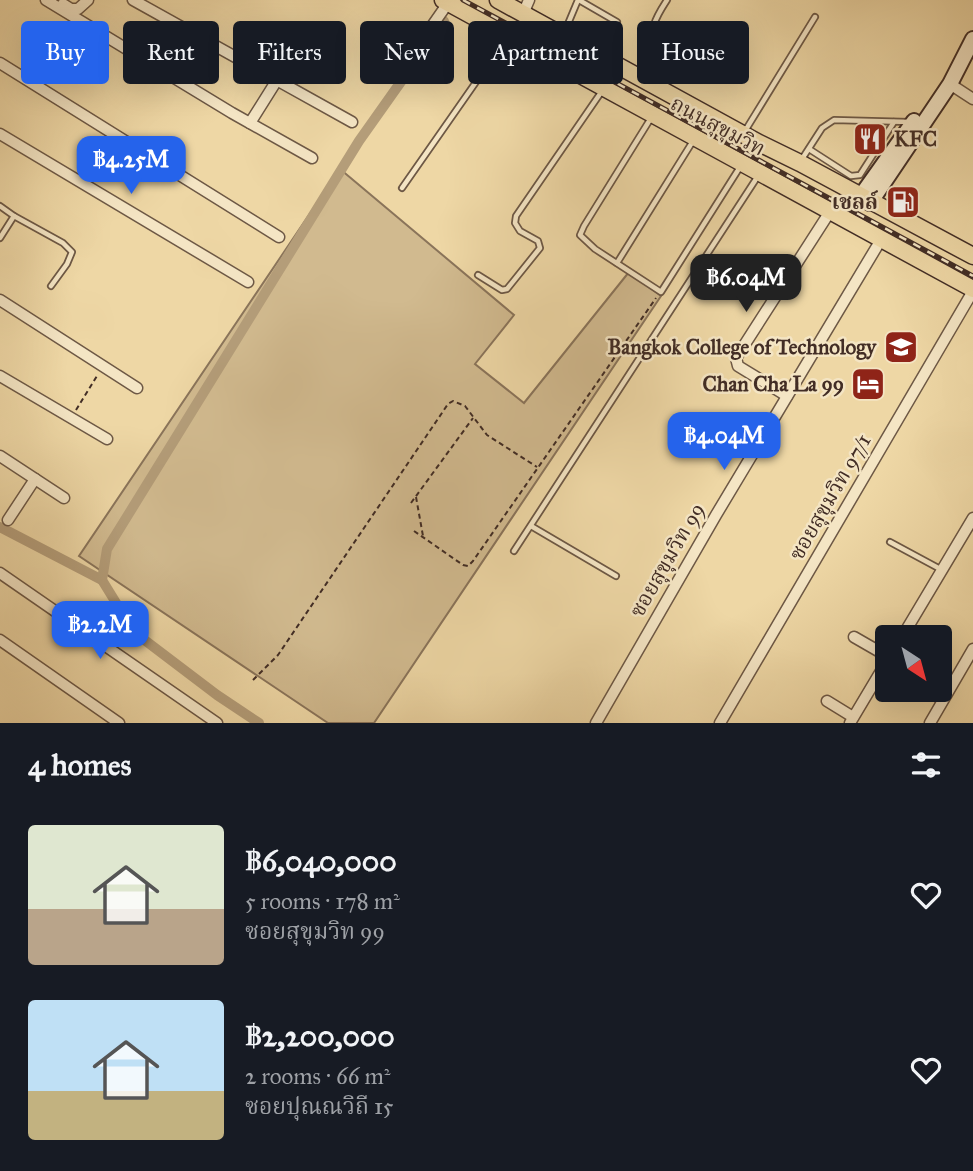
<!DOCTYPE html>
<html lang="en">
<head>
<meta charset="utf-8">
<style>
	:root { --surface:#171b24; --page:#20242c; --text:#f1f3f6; --muted:#9ea1a6; --accent:#2563eb }
	body { margin:0; font-family:"IM FELL Great Primer","Noto Serif Thai",serif; background:var(--page); color:var(--text); height:100vh; display:flex; flex-direction:column; font-size:26px; white-space:nowrap }
	* { box-sizing:border-box; margin:0 }
	p { font-size:23px; color:var(--muted) }
	.icon { flex:none; width:38px; height:38px; fill:none; stroke:currentColor; stroke-width:2; stroke-linecap:round; stroke-linejoin:round }
	.map { position:relative; height:723px; overflow:hidden }
	.drawer { display:flex; flex-direction:column; background:var(--surface); flex:1 }
	.drawer>* { flex:none }
	.guide { position:absolute; left:21px; top:21px; width:931px; height:63px; display:flex; gap:14px }
	.needle { width:46px; rotate:144deg }
	.tools { position:absolute; left:875px; top:625px; display:grid; gap:14px }
	.tools a { display:grid; place-items:center; width:77px; height:77px; border-radius:7px; background:var(--surface); box-shadow:0 7px 28px #0002; font-size:35px }
	.price { position:absolute; translate:-50% -60px; padding:0 16px; border-radius:14px; background:var(--accent); color:#fff; font-size:23px; line-height:46px; filter:drop-shadow(0 2px 4px #0008) }
	.price::after { content:''; position:absolute; left:50%; top:42px; width:21px; height:16px; margin-left:-10px; background:inherit; clip-path:polygon(0 0,100% 0,50% 100%) }
	.price.active { background:#222; color:#fff }
	ul { padding:0; list-style:none }
	li { display:flex; align-items:center; gap:21px; height:175px; padding:0 28px }
	li span { display:grid; place-items:center; flex:none; width:196px; height:140px; border-radius:7px; color:#555 }
	li>.icon { margin-inline-start:auto }
	span .icon { width:84px; height:84px; fill:#fffc; stroke-width:1 }
	li b { font-size:30px }
	h2 { display:flex; justify-content:space-between; align-items:center; height:84px; padding:0 28px; font-size:30px }
	.chip { padding:0 24px; border-radius:7px; background:var(--surface); box-shadow:0 7px 28px #0002; font-size:24px; line-height:63px }
	.chip.active { background:var(--accent); color:#fff }
	.map>svg:first-child { display:block }
	.green { fill:#d1ba8f; stroke:#8a745a; stroke-width:2 }
	.lines { fill:none; stroke-linecap:round; stroke-linejoin:round }
	.canal { stroke:#b49d79; stroke-width:10 }
	.lane-casing { stroke:#6d5845; stroke-width:8 }
	.street-casing { stroke:#6d5845; stroke-width:13 }
	.secondary-casing { stroke:#422d25; stroke-width:18 }
	.primary-casing { stroke:#422d25; stroke-width:19 }
	.path { stroke:#422d25; stroke-width:2; stroke-dasharray:5 3.5; stroke-linecap:butt }
	.lane { stroke:#f4e5c4; stroke-width:4.5 }
	.street { stroke:#f4e5c4; stroke-width:10 }
	.secondary { stroke:#f4e5c4; stroke-width:14 }
	.primary { stroke:#eed7a5; stroke-width:16 }
	.rail-casing { stroke:#422d25; stroke-width:5 }
	.rail { stroke:#f4e5c4; stroke-width:2.5; stroke-dasharray:8; stroke-linecap:butt }
	.labels { text-anchor:middle; stroke-width:5; stroke-linejoin:round; paint-order:stroke }
	.street-label { font-size:21px; fill:#422d25; stroke:#f4e5c4 }
	.poi-label { font-size:21px; font-weight:bold; fill:#422d25; stroke:#f4e5c4; text-anchor:end }
</style>
</head>
<body>
<div class="map">
<svg width="973" height="723" viewBox="0 0 973 723">
	<rect width="100%" height="100%" fill="#eed7a5"/>
	<filter id="stains"><feTurbulence type="fractalNoise" baseFrequency=".00286" numOctaves="4"/><feColorMatrix values="0 0 0 0 .2 0 0 0 0 .09 0 0 0 0 .02 0 0 0 .5 -.17"/></filter>
	<radialGradient id="worn" r=".72"><stop offset=".6" stop-color="#630" stop-opacity="0"/><stop offset="1" stop-color="#630" stop-opacity=".3"/></radialGradient>
	<path class="green" d="M340 169 514 315 475 364 524 403 629 272 661 296 374 723H328L79 556Z"/>
	<g class="lines">
		<g class="canal">
			<path d="M0 527 102 580 134 632 217 695 259 723"/>
			<path d="M102 580 107 549 359 141 444 21"/>
		</g>
		<g class="lane-casing">
			<g id="lane">
				<path d="M579 0 617 22"/>
				<path d="M565 31 578 0"/>
				<path d="M658 51 686 65"/>
				<path d="M644 75 658 51C649 28 654 20 667 0"/>
				<path d="M651 118 584 226 580 235 595 249 661 292 740 167"/>
				<path d="M745 131 815 17"/>
				<path d="M809 149 851 176 860 175 894 122"/>
				<path d="M802 159 822 128 834 120 910 122"/>
				<path d="M402 188 506 39"/>
				<path d="M0 206 14 216 0 238"/>
				<path d="M14 216 63 243 72 252 67 264 51 286"/>
				<path d="M617 263 693 141"/>
				<path d="M478 275 502 290 507 289 540 248 538 241 520 231 515 223 516 216 602 91"/>
				<path d="M531 526 616 576"/>
				<path d="M890 542 942 570"/>
				<path d="M514 551 758 176"/>
			</g>
		</g>
		<g class="street-casing">
			<g id="street">
				<path d="M46 0 232 113 312 158"/>
				<path d="M133 0 352 122"/>
				<path d="M63 4 71 9H78L88 0"/>
				<path d="M523 14 529 0"/>
				<path d="M409 59 448 3"/>
				<path d="M0 63 279 237"/>
				<path d="M950 84 973 99"/>
				<path d="M250 123 277 80"/>
				<path d="M0 134 248 282"/>
				<path d="M0 300 137 388"/>
				<path d="M0 376 107 439"/>
				<path d="M787 396 738 366 736 358 831 210"/>
				<path d="M0 456 64 498"/>
				<path d="M8 520 35 479"/>
				<path d="M0 573 217 723"/>
				<path d="M854 637 887 656"/>
				<path d="M902 637 973 518"/>
				<path d="M0 640 119 723"/>
				<path d="M925 690 942 699"/>
				<path d="M827 701 853 717"/>
				<path d="M596 723 716 515 882 238"/>
				<path d="M720 723 973 291"/>
				<path d="M850 723 887 661"/>
				<path d="M930 723 973 649"/>
			</g>
		</g>
		<g class="secondary-casing">
			<g id="secondary">
				<path d="M860 197 914 121"/>
				<path d="M870 203 950 84 973 39"/>
			</g>
		</g>
		<g class="primary-casing">
			<g id="primary">
				<path d="M443 0 973 289"/>
				<path d="M498 0 759 143 800 163 973 256"/>
			</g>
		</g>
		<g class="path">
			<path d="M76 410 97 376"/>
			<path d="M416 497 423 536"/>
			<path d="M411 503 473 418"/>
			<path d="M414 531 463 565 468 566 473 561 656 298"/>
			<path d="M253 680 278 655 448 404 453 401 465 406 487 435 537 467"/>
		</g>
		<use href="#lane" class="lane"/>
		<use href="#street" class="street"/>
		<use href="#secondary" class="secondary"/>
		<use href="#primary" class="primary"/>
		<g class="rail-casing">
			<path id="rail" d="M463 0 973 276"/>
		</g>
		<use href="#rail" class="rail"/>
	</g>
	<defs>
		<g id="restaurant-square" transform="scale(1.75)"><rect x="-9" y="-9" width="18" height="18" rx="4" fill="#8f2418" stroke="#f4e5c4"/><path d="M-5-6h1v4h1v-4h1v4h1v-4h1v5L-1.5 .5V6h-2V.5L-5-1ZM5-6V6H3V1.5H1.5Q1.5-4 5-6Z" fill="#fff"/></g>
		<g id="fuel-square" transform="scale(1.75)"><rect x="-9" y="-9" width="18" height="18" rx="4" fill="#8f2418" stroke="#f4e5c4"/><path d="M-5.5-6h7V0h2V4h1.3V-2.5L3-4.5l.8-.8L6-3V5H2.5V1h-1V6h-7ZM-4.2-4.7v3.2H.2V-4.7Z" fill="#fff"/></g>
		<g id="university-square" transform="scale(1.75)"><rect x="-9" y="-9" width="18" height="18" rx="4" fill="#8f2418" stroke="#f4e5c4"/><path d="M0-5L7-2L0 1L-7-2ZM-4 1L0 2.5L4 1V4Q0 6-4 4Z" fill="#fff"/></g>
		<g id="hotel-square" transform="scale(1.75)"><rect x="-9" y="-9" width="18" height="18" rx="4" fill="#8f2418" stroke="#f4e5c4"/><path d="M-6-4.5h1.5V1H6V5H4.5V3h-9V5H-6ZM-4 0a1.8 1.8 0 1 1 3.6 0ZM.5 0V-2.5h3Q6-2.5 6 0Z" fill="#fff"/></g>
	</defs>
	<g fill-rule="evenodd">
		<use href="#restaurant-square" x="870" y="139"/>
		<use href="#fuel-square" x="903" y="202"/>
		<use href="#university-square" x="901" y="347"/>
		<use href="#hotel-square" x="868" y="384"/>
	</g>
	<g class="labels">
		<g class="street-label">
			<text transform="translate(718 126) rotate(28)" y="7">ถนนสุขุมวิท</text>
			<text transform="translate(830 497) rotate(-60)" y="7">ซอยสุขุมวิท 97/1</text>
			<text transform="translate(667 560) rotate(-60)" y="7">ซอยสุขุมวิท 99</text>
		</g>
		<g class="poi-label">
			<text x="894" y="146" text-anchor="start">KFC</text>
			<text x="878" y="209">เชลล์</text>
			<text x="876" y="354">Bangkok College of Technology</text>
			<text x="844" y="391">Chan Cha La 99</text>
		</g>
	</g>
	<rect width="100%" height="100%" filter="url(#stains)"/>
	<rect width="100%" height="100%" fill="url(#worn)"/>
</svg>
<div class="tools">
<a><svg class="needle" viewBox="-14 -14 28 28"><path d="M0-13l5 13h-10z" fill="#e53935"/><path d="M0 13l5-13h-10z" fill="#9ea1a6"/></svg></a>
</div>
<b class="price" style="left:131px;top:196px">฿4.25M</b>
<b class="price active" style="left:746px;top:314px">฿6.04M</b>
<b class="price" style="left:724px;top:472px">฿4.04M</b>
<b class="price" style="left:100px;top:661px">฿2.2M</b>
<div class="guide">
<a class="chip active">Buy</a>
<a class="chip">Rent</a>
<a class="chip">Filters</a>
<a class="chip">New</a>
<a class="chip">Apartment</a>
<a class="chip">House</a>
</div>
</div>
<section class="drawer">
<h2>4 homes<svg class="icon" aria-label="filters" viewBox="0 0 24 24"><path d="M4 7h16M4 17h16"/><circle cx="9" cy="7" r="2"/><circle cx="15" cy="17" r="2"/></svg></h2>
<ul>
<li><span style="background:linear-gradient(#dfe7d0 60%,#b9a48a 0)"><svg class="icon" aria-label="home" viewBox="0 0 24 24"><path d="M3 11l9-7 9 7M6 9v11h12V9"/></svg></span><div><b>฿6,040,000</b><p>5 rooms · 178 m²</p><p>ซอยสุขุมวิท 99</p></div><svg class="icon" aria-label="heart" viewBox="0 0 24 24"><path d="M12 20l-8-8c-3-5 5-10 8-4 3-6 11-1 8 4z"/></svg></li>
<li><span style="background:linear-gradient(#bfe0f5 65%,#c2b280 0)"><svg class="icon" aria-label="home" viewBox="0 0 24 24"><path d="M3 11l9-7 9 7M6 9v11h12V9"/></svg></span><div><b>฿2,200,000</b><p>2 rooms · 66 m²</p><p>ซอยปุณณวิถี 15</p></div><svg class="icon" aria-label="heart" viewBox="0 0 24 24"><path d="M12 20l-8-8c-3-5 5-10 8-4 3-6 11-1 8 4z"/></svg></li>
</ul>
</section>
</body>
</html>
